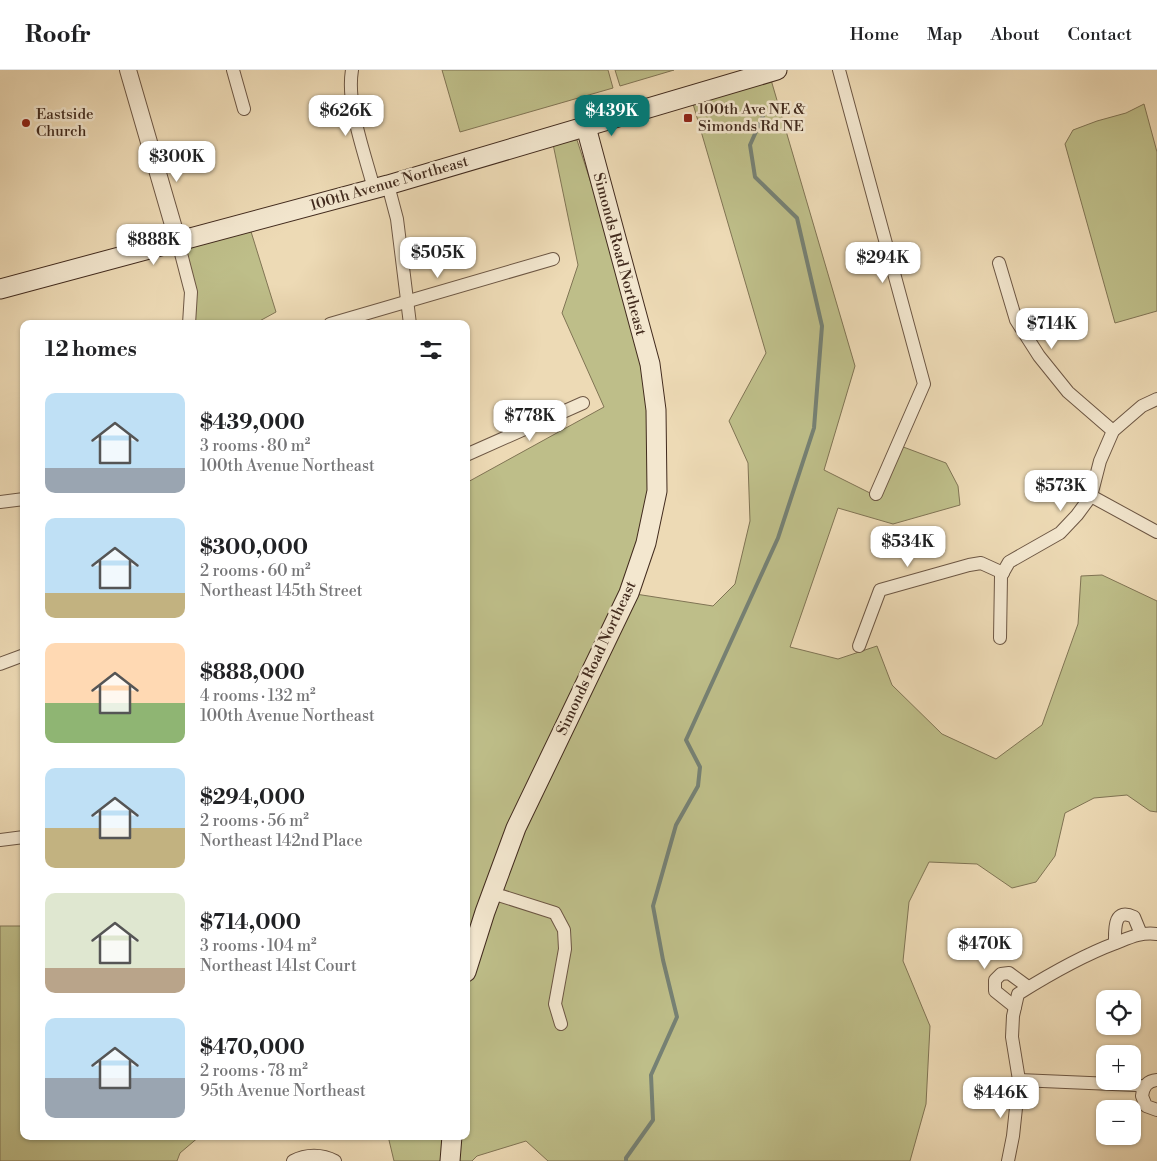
<!DOCTYPE html>
<html lang="en">
<head>
<meta charset="utf-8">
<style>
	:root { --surface:#fff; --page:#f6f6f6; --text:#202124; --muted:#757577; --line:#e0e0e0; --accent:#0f766e }
	body { margin:0; font-family:"Libre Bodoni",serif; background:var(--page); color:var(--text); height:100vh; display:flex; flex-direction:column; font-size:19px; white-space:nowrap }
	* { box-sizing:border-box; margin:0 }
	p { font-size:16px; color:var(--muted) }
	.icon { flex:none; width:28px; height:28px; fill:none; stroke:currentColor; stroke-width:2; stroke-linecap:round; stroke-linejoin:round }
	.map { position:relative; flex:1; overflow:hidden }
	.details { position:absolute; left:20px; top:250px; width:450px; height:820px; display:flex; flex-direction:column; background:var(--surface); border-radius:10px; box-shadow:0 1px 4px #0004 }
	.details>* { flex:none }
	.buttons { position:absolute; left:1096px; top:920px; display:grid; gap:10px }
	.buttons a { display:grid; place-items:center; width:45px; height:45px; border-radius:10px; background:var(--surface); box-shadow:0 1px 4px #0004; font-size:25px }
	.price { position:absolute; translate:-50% -42px; padding:0 11px; border-radius:10px; background:#fff; color:#222; font-size:16px; line-height:32px; filter:drop-shadow(0 1px 2px #0008) }
	.price::after { content:''; position:absolute; left:50%; top:30px; width:15px; height:11px; margin-left:-8px; background:inherit; clip-path:polygon(0 0,100% 0,50% 100%) }
	.price.current { background:var(--accent); color:#fff }
	ul { padding:0; list-style:none }
	li { display:flex; align-items:center; gap:15px; height:125px; padding:0 25px }
	li span { display:grid; place-items:center; flex:none; width:140px; height:100px; border-radius:10px; color:#555 }
	li>.icon { margin-inline-start:auto }
	span .icon { width:60px; height:60px; fill:#fffc; stroke-width:1 }
	li b { font-size:21px }
	h2 { display:flex; justify-content:space-between; align-items:center; height:60px; padding:0 25px; font-size:21px }
	header { display:flex; align-items:center; gap:30px; box-sizing:border-box; height:70px; padding:0 25px; background:var(--surface); border-bottom:1px solid var(--line) }
	header strong { font-size:24px }
	nav { display:flex; gap:28px; margin-inline-start:auto; font-size:18px }
	.map>svg:first-child { display:block }
	.green { fill:#bebe89; stroke:#807454 }
	.lines { fill:none; stroke-linecap:round; stroke-linejoin:round }
	.stream { stroke:#768174; stroke-width:4 }
	.minor-casing { stroke:#6d5744; stroke-width:14 }
	.tertiary-casing { stroke:#6d5744; stroke-width:18 }
	.secondary-casing { stroke:#422b1e; stroke-width:21 }
	.minor { stroke:#f3e7cf; stroke-width:12 }
	.tertiary { stroke:#f3e7cf; stroke-width:16 }
	.secondary { stroke:#f3e7cf; stroke-width:19 }
	.poi-dot { fill:#8f2418; stroke:#f3e7cf; stroke-width:2 }
	.labels { text-anchor:middle; stroke-width:5; stroke-linejoin:round; paint-order:stroke }
	.poi-label { font-size:15px; fill:#422b1e; stroke:#f3e7cf; text-anchor:start }
	.street-label { font-size:15px; fill:#422b1e; stroke:#f3e7cf }
</style>
</head>
<body>
<header>
<strong>Roofr</strong>
<nav><a>Home</a><a>Map</a><a>About</a><a>Contact</a></nav>
</header>
<div class="map">
<svg width="1157" height="1091" viewBox="0 0 1157 1091">
	<rect width="100%" height="100%" fill="#eddab5"/>
	<filter id="stains"><feTurbulence type="fractalNoise" baseFrequency=".004" numOctaves="4"/><feColorMatrix values="0 0 0 0 .2 0 0 0 0 .09 0 0 0 0 .02 0 0 0 .5 -.17"/></filter>
	<radialGradient id="worn" r=".72"><stop offset=".6" stop-color="#630" stop-opacity="0"/><stop offset="1" stop-color="#630" stop-opacity=".3"/></radialGradient>
	<g class="green">
		<path d="M442 0H608L613 18 460 62Z"/>
		<path d="M615 0H674L620 16Z"/>
		<path d="M769 3 855 296 824 400 876 426 898 375 946 393 958 416 960 435 893 454 838 438 790 577 838 589 877 576 892 615 942 664 996 689 1042 655 1078 554 1081 506 1102 505 1157 531V742L1150 741 1127 725 1094 728 1065 743 1055 786 1036 812 1012 818 977 794 929 792 909 832 903 891 930 956 926 1034 910 1091H548L526 1071 477 1086 472 1091H394L388 1066H466V413L604 337 562 243 578 195 553 74 577 70 650 294 658 374 629 523 713 536 735 514 750 451 748 393 729 351 766 283 691 27Z"/>
		<path d="M1144 34 1157 82V241L1115 253 1065 74 1073 60 1097 51 1126 43Z"/>
		<path d="M248 152 276 242 254 254H193L180 172Z"/>
		<path d="M0 856H24V1066H200L180 1083 177 1091H0Z"/>
	</g>
	<g class="lines">
		<path class="stream" d="M626 1091V1088L653 1050 651 1005 677 947 663 890 653 836 676 755 698 716 700 697 686 670 778 468 814 358 822 256 797 148 755 107 750 75 763 46"/>
		<g class="minor-casing">
			<g id="minor">
				<path d="M233 0 244 39"/>
				<path d="M352 0C346 35 365 84 374 119"/>
				<path d="M839 0 924 314 876 424"/>
				<path d="M388 115 397 149 410 254"/>
				<path d="M178 172 191 222 189 254"/>
				<path d="M999 193 1016 250 1039 286 1068 322 1113 361"/>
				<path d="M330 254 553 189"/>
				<path d="M466 385 583 333"/>
				<path d="M1091 426 1157 462"/>
				<path d="M0 432 24 429"/>
				<path d="M1000 568 1001 506 1009 492 1060 463 1077 445 1091 426 1100 391 1113 361 1142 336 1157 329"/>
				<path d="M859 576 880 520 969 495 981 493 1003 503"/>
				<path d="M0 594 24 585"/>
				<path d="M0 770 24 767"/>
				<path d="M492 823 555 843 564 860 565 879 555 934 561 954"/>
				<path d="M1115 873C1115 860 1113 837 1134 847L1141 864"/>
				<path d="M1015 937 995 921V910L1001 904 1009 903 1028 917"/>
				<path d="M1019 1010 1136 1015 1144 1017"/>
				<path d="M1157 1010C1147 1011 1143 1017 1142 1026L1146 1036 1157 1040"/>
				<path d="M293 1091C306 1084 322 1084 335 1091"/>
				<path d="M1008 1091 1013 1066 1019 1010 1012 967 1013 946 1018 924C1050 904 1081 886 1116 873 1131 867 1141 862 1157 864"/>
			</g>
		</g>
		<g class="tertiary-casing">
			<path id="tertiary" d="M128 0 178 172"/>
		</g>
		<g class="secondary-casing">
			<g id="secondary">
				<path d="M0 219 388 115 777 0"/>
				<path d="M466 902 485 842 516 758 629 523 646 473 657 421 656 340 650 294 586 57"/>
				<path d="M450 1091 452 1066"/>
			</g>
		</g>
		<use href="#minor" class="minor"/>
		<use href="#tertiary" class="tertiary"/>
		<use href="#secondary" class="secondary"/>
	</g>
	<g class="poi-dot">
		<rect x="683" y="43" width="10" height="10" rx="2.5"/>
		<circle cx="26" cy="53" r="5"/>
	</g>
	<g class="labels">
		<g class="poi-label">
			<text x="698" y="44">100th Ave NE &amp;<tspan x="698" dy="17">Simonds Rd NE</tspan></text>
			<text x="36" y="49">Eastside<tspan x="36" dy="17">Church</tspan></text>
		</g>
		<g class="street-label">
			<text transform="translate(389 113) rotate(-16)" y="5">100th Avenue Northeast</text>
			<text transform="translate(620 184) rotate(75)" y="5">Simonds Road Northeast</text>
			<text transform="translate(596 588) rotate(-65)" y="5">Simonds Road Northeast</text>
		</g>
	</g>
	<rect width="100%" height="100%" filter="url(#stains)"/>
	<rect width="100%" height="100%" fill="url(#worn)"/>
</svg>
<div class="buttons">
<a><svg class="icon" aria-label="locate" viewBox="0 0 24 24"><circle cx="12" cy="12" r="6"/><path d="M12 2v4M12 18v4M2 12h4M18 12h4"/></svg></a>
<a>+</a>
<a>−</a>
</div>
<b class="price" style="left:346px;top:67px">$626K</b>
<b class="price current" style="left:612px;top:67px">$439K</b>
<b class="price" style="left:177px;top:113px">$300K</b>
<b class="price" style="left:154px;top:196px">$888K</b>
<b class="price" style="left:438px;top:209px">$505K</b>
<b class="price" style="left:883px;top:214px">$294K</b>
<b class="price" style="left:1052px;top:280px">$714K</b>
<b class="price" style="left:530px;top:372px">$778K</b>
<b class="price" style="left:1061px;top:442px">$573K</b>
<b class="price" style="left:908px;top:498px">$534K</b>
<b class="price" style="left:985px;top:900px">$470K</b>
<b class="price" style="left:1001px;top:1049px">$446K</b>
<section class="details">
<h2>12 homes<svg class="icon" aria-label="filters" viewBox="0 0 24 24"><path d="M4 7h16M4 17h16"/><circle cx="9" cy="7" r="2"/><circle cx="15" cy="17" r="2"/></svg></h2>
<ul>
<li><span style="background:linear-gradient(#bfe0f5 75%,#9aa5b1 0)"><svg class="icon" aria-label="home" viewBox="0 0 24 24"><path d="M3 11l9-7 9 7M6 9v11h12V9"/></svg></span><div><b>$439,000</b><p>3 rooms · 80 m²</p><p>100th Avenue Northeast</p></div></li>
<li><span style="background:linear-gradient(#bfe0f5 75%,#c2b280 0)"><svg class="icon" aria-label="home" viewBox="0 0 24 24"><path d="M3 11l9-7 9 7M6 9v11h12V9"/></svg></span><div><b>$300,000</b><p>2 rooms · 60 m²</p><p>Northeast 145th Street</p></div></li>
<li><span style="background:linear-gradient(#ffd9b3 60%,#8fb573 0)"><svg class="icon" aria-label="home" viewBox="0 0 24 24"><path d="M3 11l9-7 9 7M6 9v11h12V9"/></svg></span><div><b>$888,000</b><p>4 rooms · 132 m²</p><p>100th Avenue Northeast</p></div></li>
<li><span style="background:linear-gradient(#bfe0f5 60%,#c2b280 0)"><svg class="icon" aria-label="home" viewBox="0 0 24 24"><path d="M3 11l9-7 9 7M6 9v11h12V9"/></svg></span><div><b>$294,000</b><p>2 rooms · 56 m²</p><p>Northeast 142nd Place</p></div></li>
<li><span style="background:linear-gradient(#dfe7d0 75%,#b9a48a 0)"><svg class="icon" aria-label="home" viewBox="0 0 24 24"><path d="M3 11l9-7 9 7M6 9v11h12V9"/></svg></span><div><b>$714,000</b><p>3 rooms · 104 m²</p><p>Northeast 141st Court</p></div></li>
<li><span style="background:linear-gradient(#bfe0f5 60%,#9aa5b1 0)"><svg class="icon" aria-label="home" viewBox="0 0 24 24"><path d="M3 11l9-7 9 7M6 9v11h12V9"/></svg></span><div><b>$470,000</b><p>2 rooms · 78 m²</p><p>95th Avenue Northeast</p></div></li>
</ul>
</section>
</div>
</body>
</html>
